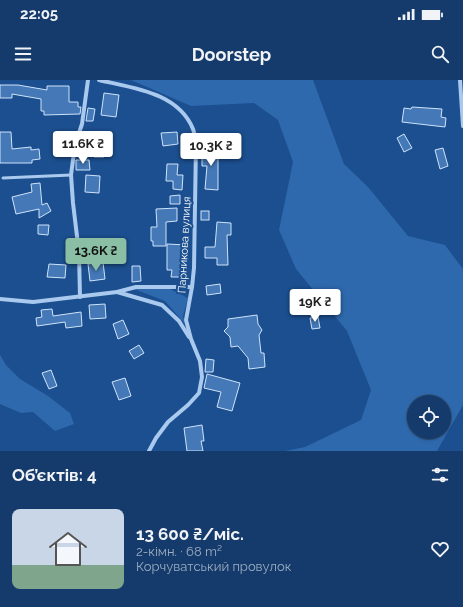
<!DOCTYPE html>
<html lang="uk">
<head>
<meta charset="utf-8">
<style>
	:root { --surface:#143b6b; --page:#214673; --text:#f1f3f6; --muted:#9dadc1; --line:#33557e; --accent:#8abfa5 }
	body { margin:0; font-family:Raleway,sans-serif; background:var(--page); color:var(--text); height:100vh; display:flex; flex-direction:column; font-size:15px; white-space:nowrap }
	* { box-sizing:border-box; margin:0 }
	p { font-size:13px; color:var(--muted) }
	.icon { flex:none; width:22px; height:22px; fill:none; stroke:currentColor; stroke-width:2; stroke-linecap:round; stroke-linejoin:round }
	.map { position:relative; height:371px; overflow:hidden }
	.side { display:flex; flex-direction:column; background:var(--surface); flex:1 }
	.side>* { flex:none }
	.buttons { position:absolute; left:407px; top:315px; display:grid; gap:8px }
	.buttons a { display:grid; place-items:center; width:44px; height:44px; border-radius:50%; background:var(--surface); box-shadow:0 1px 3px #0004,0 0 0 1px var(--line); font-size:20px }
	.price { position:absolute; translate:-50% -34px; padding:0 9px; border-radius:4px; background:#fff; color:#222; font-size:13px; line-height:26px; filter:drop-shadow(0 1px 2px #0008) }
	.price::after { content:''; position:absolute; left:50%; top:24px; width:12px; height:9px; margin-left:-6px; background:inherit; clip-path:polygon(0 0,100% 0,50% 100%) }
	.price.on { background:var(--accent); color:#111 }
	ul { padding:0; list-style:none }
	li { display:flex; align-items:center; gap:12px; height:100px; padding:0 12px }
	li+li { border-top:1px solid var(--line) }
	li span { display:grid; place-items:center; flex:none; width:112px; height:80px; border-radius:8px; color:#555 }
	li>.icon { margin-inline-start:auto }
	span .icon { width:48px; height:48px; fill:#fffc; stroke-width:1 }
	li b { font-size:17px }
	h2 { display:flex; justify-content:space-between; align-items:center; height:48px; padding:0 12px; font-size:17px }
	.status { display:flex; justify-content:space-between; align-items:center; height:28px; padding:0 20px; background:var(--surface); direction:ltr }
	.status svg { height:11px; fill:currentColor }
	header { display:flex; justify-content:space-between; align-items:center; height:52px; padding:0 12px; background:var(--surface); font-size:18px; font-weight:700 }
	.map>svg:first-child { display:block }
	.green { fill:#2e69ad; fill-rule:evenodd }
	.building { fill:#4478b7; stroke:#cfe3fa }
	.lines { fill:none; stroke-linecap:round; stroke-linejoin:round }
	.service { stroke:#a9c9ee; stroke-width:3 }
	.minor { stroke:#a9c9ee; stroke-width:4 }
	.labels { text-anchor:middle; stroke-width:4; stroke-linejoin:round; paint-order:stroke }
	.street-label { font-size:11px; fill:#fff; stroke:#1b4f8f }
</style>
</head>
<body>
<div class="status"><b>22:05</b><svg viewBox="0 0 49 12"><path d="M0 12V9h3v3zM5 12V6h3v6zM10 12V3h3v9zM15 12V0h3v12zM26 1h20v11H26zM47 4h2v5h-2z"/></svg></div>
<header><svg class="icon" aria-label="menu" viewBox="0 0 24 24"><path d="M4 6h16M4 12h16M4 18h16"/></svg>Doorstep<svg class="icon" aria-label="search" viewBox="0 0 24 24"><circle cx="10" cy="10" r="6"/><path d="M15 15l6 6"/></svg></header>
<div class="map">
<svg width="463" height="371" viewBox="0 0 463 371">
	<rect width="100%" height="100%" fill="#1b4f8f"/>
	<g class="green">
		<path d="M131 0H313L344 84 368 107 408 156 445 165 463 189V325L437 371H285L305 367 361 340 371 310 347 251 296 189 279 150 293 82 278 40 254 23 191 26ZM414 322H444V352H414Z"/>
		<path d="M134 209H170L188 218 183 236 185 244 165 221Z"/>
		<path d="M0 275 6 285 20 299 48 316 70 333 74 344 55 351 33 332 21 333 0 324Z"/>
	</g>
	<g class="building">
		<path d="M0 5H18L47 10V6H69V22H78V27H81L80 34 44 35V31H41V19L12 14V18H0Z"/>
		<path d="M104 13 119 15 116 37 101 35Z"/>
		<path d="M412 27 442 29 441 37 446 38 445 47 402 42 404 28 411 29Z"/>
		<path d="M88 28 95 29 93 41H86Z"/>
		<path d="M0 52H11L12 69 31 67V70L39 69 40 79 32 80V83H0Z"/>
		<path d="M177 52 178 64 163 66 161 53Z"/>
		<path d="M404 54 412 68 404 72 397 58Z"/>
		<path d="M110 58V70H104V77H94L93 59Z"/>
		<path d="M202 68H218V110L205 109 207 86H202Z"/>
		<path d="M443 68 448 86 440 89 435 70Z"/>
		<path d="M76 80H89L90 90H76Z"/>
		<path d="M167 84H178L177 95H183L182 110 173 109V101H166Z"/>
		<path d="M86 95 100 96 99 113 85 112Z"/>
		<path d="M40 103 42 125 47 123 51 131 39 138V129L16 134 12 117 32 112 31 104Z"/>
		<path d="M180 115V124H170V116Z"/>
		<path d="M177 128V141L166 142V166H153V161H151V147H157L156 129Z"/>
		<rect x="201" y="131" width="8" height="9"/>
		<path d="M217 142 231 143V155H227L228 185H217V178H205V167H215Z"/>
		<path d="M38 145H49L48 155 38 154Z"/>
		<path d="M167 164 187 165V183H180V197H171L172 190H167Z"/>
		<path d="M103 182 105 199 90 201 88 184Z"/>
		<path d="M49 184 66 185 65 198 47 197Z"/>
		<path d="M132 186H140L141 201 132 202Z"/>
		<path d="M220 204 221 213 207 215 206 206Z"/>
		<path d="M105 224 106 238 90 239 89 225Z"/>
		<path d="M52 229 53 236 81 232 82 246 66 248 65 242 37 246 36 238 42 237 41 230Z"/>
		<path d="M257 235 258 244 262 250 259 255 261 273H264L265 287 249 289 248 278 238 266 231 267 230 257 224 251 228 247V239Z"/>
		<path d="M318 237 320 248 312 249 310 238Z"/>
		<path d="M123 240 129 254 118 259 113 244Z"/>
		<path d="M139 265 144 273 134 279 129 271Z"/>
		<path d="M206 279 214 280 213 292H205Z"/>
		<path d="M51 290 57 306 49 309 42 293Z"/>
		<path d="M207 294 240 303 232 331 217 327 221 312 204 308Z"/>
		<path d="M125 298 131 316 119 320 112 302Z"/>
		<path d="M202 345 204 361H201L203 371H187L184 348Z"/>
	</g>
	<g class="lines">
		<path class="service" d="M3 98 71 95"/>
		<g class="minor">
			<path d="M99 0C132 8 178 12 193 49 195 54 195 59 196 64L194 188 192 207 186 240 191 259 200 281 202 297 199 313 188 325 168 342 156 358 149 371"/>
			<path d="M460 0 463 46"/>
			<path d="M117 212 162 225 179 241 189 257"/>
			<path d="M80 217 79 173 73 123 71 95 75 65 82 44 88 0"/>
			<path d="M0 219 33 222 117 212 136 207H192"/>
		</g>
	</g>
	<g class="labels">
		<g class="street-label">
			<text transform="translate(184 165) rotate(-87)" y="4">Парникова вулиця</text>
		</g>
	</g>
</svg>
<div class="buttons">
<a><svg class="icon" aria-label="locate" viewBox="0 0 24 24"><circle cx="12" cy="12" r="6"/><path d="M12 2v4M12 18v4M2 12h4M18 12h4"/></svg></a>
</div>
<b class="price" style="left:83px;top:85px">11.6K ₴</b>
<b class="price" style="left:211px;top:87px">10.3K ₴</b>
<b class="price on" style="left:96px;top:192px">13.6K ₴</b>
<b class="price" style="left:315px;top:243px">19K ₴</b>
</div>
<section class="side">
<h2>Об’єктів: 4<svg class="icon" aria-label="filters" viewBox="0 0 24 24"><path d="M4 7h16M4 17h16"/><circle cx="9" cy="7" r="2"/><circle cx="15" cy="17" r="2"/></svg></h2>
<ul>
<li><span style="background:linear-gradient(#c9d6e8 70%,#7fa58c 0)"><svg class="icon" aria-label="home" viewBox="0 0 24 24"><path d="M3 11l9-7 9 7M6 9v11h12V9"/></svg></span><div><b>13 600 ₴/міс.</b><p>2-кімн. · 68 m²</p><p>Корчуватський провулок</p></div><svg class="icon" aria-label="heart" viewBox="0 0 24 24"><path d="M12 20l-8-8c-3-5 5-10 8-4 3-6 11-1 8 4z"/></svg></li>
</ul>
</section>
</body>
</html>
